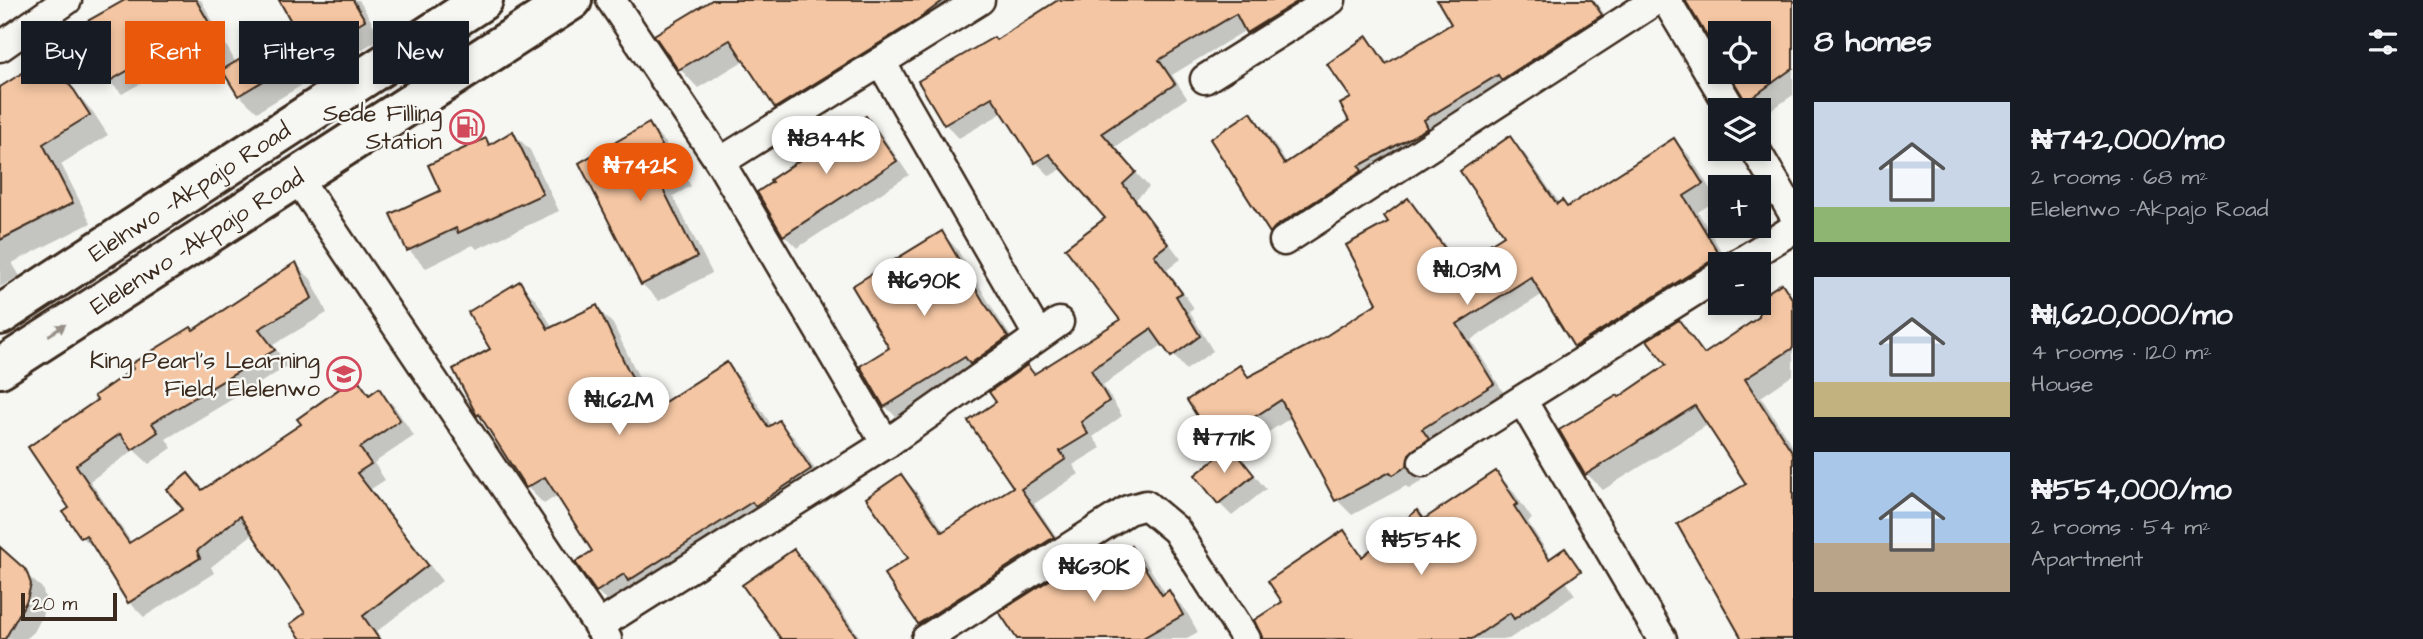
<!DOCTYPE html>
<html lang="en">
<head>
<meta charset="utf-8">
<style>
	:root { --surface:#171b24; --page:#20242c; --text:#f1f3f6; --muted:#9ea1a6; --accent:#ea580c }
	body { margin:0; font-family:"Architects Daughter",sans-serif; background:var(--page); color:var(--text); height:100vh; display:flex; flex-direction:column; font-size:26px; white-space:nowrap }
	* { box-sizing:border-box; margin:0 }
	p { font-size:23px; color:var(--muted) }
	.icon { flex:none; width:38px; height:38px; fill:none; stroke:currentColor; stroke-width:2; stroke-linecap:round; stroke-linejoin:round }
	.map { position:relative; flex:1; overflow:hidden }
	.side { display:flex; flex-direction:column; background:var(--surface); width:630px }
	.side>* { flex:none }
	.guide { position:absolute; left:21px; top:21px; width:665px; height:63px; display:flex; gap:14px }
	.controls { position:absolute; left:1708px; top:21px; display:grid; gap:14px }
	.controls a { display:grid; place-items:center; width:63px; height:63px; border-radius:0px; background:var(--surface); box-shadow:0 4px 10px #0003; font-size:35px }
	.scale { position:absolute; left:21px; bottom:18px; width:96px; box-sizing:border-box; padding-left:7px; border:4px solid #3b2a1e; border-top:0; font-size:19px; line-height:24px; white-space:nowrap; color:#3b2a1e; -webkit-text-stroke:5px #f6f6f2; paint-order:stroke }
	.price { position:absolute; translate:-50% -60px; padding:0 16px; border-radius:24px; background:#fff; color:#222; font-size:23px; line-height:46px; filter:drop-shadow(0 2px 4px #0008) }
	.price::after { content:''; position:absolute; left:50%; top:42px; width:21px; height:16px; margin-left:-10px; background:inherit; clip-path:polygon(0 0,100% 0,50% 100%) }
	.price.on { background:var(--accent); color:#fff }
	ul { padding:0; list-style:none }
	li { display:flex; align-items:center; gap:21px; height:175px; padding:0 21px }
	li span { display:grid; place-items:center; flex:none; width:196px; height:140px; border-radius:0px; color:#555 }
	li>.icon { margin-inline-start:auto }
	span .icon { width:84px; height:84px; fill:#fffc; stroke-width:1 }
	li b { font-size:30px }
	h2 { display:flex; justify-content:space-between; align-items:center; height:84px; padding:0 21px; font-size:30px }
	.pill { padding:0 24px; border-radius:0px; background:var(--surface); box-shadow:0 4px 10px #0003; font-size:24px; line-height:63px }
	.pill.on { background:var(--accent); color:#fff }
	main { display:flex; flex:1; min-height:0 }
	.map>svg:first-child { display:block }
	.shadow { fill:#0003 }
	.building { fill:#f4c6a3; stroke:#3b2a1e; stroke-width:2 }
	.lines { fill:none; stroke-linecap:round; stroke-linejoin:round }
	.minor-casing { stroke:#3b2a1e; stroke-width:33 }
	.secondary-casing { stroke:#3b2a1e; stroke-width:44 }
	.minor { stroke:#f6f6f2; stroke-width:28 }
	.secondary { stroke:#f6f6f2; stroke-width:38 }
	.oneway { fill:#989088 }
	.labels { text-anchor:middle; stroke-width:5; stroke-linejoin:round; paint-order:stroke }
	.poi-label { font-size:24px; fill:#3b2a1e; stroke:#f6f6f2; text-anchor:end }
	.street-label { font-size:24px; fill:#3b2a1e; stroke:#f6f6f2 }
</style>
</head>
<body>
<main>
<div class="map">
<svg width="1793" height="639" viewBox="0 0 1793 639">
	<rect width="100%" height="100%" fill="#f6f6f2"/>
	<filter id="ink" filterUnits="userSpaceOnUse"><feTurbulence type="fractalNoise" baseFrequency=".0143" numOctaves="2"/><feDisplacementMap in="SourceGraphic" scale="14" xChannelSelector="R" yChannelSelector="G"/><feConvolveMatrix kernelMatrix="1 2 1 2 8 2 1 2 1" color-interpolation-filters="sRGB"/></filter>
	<g filter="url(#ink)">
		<g class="shadow">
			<path d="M127 0H201L236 63 297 27 281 0H359L381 38 257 112 239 95 223 67 208 76 202 70 192 76 178 62 122 94 109 81Z"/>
			<path d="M715 0H988L795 125 776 107 745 60 698 88 680 69 657 35Z"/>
			<path d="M1061 0H1336L1262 46 1246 30 1172 75 1187 98 1114 148 1149 187 1136 199 1181 259 1167 270 1194 308 1189 311 1213 351 1186 370 1164 344 1103 385 1122 416 1093 437 1101 448 1073 465 1079 474 1034 504 1067 552 934 637 920 623 887 574 910 558 901 476 915 490 945 532 1015 488 999 403 1027 367 1035 375 1122 321 1107 218 1063 168 1050 176 1036 162 1004 112 959 138 945 124 996 42Z"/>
			<path d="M1439 0H1594L1615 29 1285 245 1271 231 1250 115 1264 128 1287 164 1352 122 1354 99 1367 38 1389 64 1454 24Z"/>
			<path d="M1687 0H1793V95L1763 116 1748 101 1730 72H1759V33H1720V55Z"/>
			<path d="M46 60 93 112 108 135 61 164 91 223 12 263 20 276 0 287V90Z"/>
			<path d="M866 118 879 131 909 175 797 248 784 235 759 192Z"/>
			<path d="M649 125 665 142 691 186 673 196 712 273 659 301 642 284Z"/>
			<path d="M513 133 530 150 559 211 477 249 473 245 426 268 409 250 392 215 442 192 486 141 491 146Z"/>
			<path d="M1510 138 1525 154 1560 204 1568 208 1674 140 1689 155 1717 200 1698 212 1729 264 1591 361 1575 346 1543 294 1471 340 1508 400 1423 469 1422 481 1409 489 1406 486 1352 515 1337 500 1292 417 1236 453 1266 489 1232 516 1219 503 1226 452 1215 442 1240 368 1250 378 1324 340 1379 304 1391 223 1407 201 1423 216 1460 265 1507 236Z"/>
			<path d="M942 233 957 249 999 319 1023 354 901 422 885 406 892 349Z"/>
			<path d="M296 264 311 279 327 313 273 345 288 366 166 439 172 448 149 464 134 450 90 481 132 543 185 510 188 475 203 491 303 425 356 380 372 395 379 391 394 406 414 436 374 463 385 480 371 489 442 581 376 632 381 639H303L307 613 254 533 211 567 214 573 144 617 129 602 98 552 82 537 72 508 31 448 194 332Z"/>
			<path d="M520 283 536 300 553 328 596 307 613 324 644 388 657 410 727 365 743 381 772 426 778 422 795 438 826 486 613 607 597 591 595 552 558 495 544 504 527 487 486 422 479 415 455 370 493 350Z"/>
			<path d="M1781 285 1793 296V375L1761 397 1793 447V639H1744L1749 485 1709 424 1603 490 1587 474 1619 399 1668 365 1679 323 1706 354 1769 312Z"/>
			<path d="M1496 473 1511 488 1532 519 1528 522 1575 595 1509 639H1266L1284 603 1343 533 1365 557Z"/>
			<path d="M1131 548 1147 564 1166 594 1169 593 1185 609 1198 632 1185 639H1019L1073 567 1084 578Z"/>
			<path d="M793 551 812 569 861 639H783Z"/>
			<path d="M0 552 42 588 46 601 42 617 34 632 26 639H0Z"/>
		</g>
		<g class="building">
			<path d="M125 0H196L223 47 194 64 190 57 178 64 169 47 108 82 77 27Z"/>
			<path d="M279 0H353L365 20 238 96 222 70 294 27Z"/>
			<path d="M712 0H944L920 18 775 108 730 40 678 70 654 35Z"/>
			<path d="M1058 0H1300L1246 33 1236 14 1159 60 1175 84 1102 133 1136 172 1123 184 1168 244 1154 255 1182 293 1176 296 1200 336 1171 357 1151 329 1091 370 1109 401 1081 422 1088 434 1060 451 1066 459 1021 489 1054 537 918 624 884 574 908 558 866 498 901 474 942 532 1013 487 968 421 996 402 989 392 1027 365 1034 374 1120 320 1065 248 1105 218 1049 154 1035 163 992 97 944 125 918 81 994 37 996 40Z"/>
			<path d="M1437 0H1592L1602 15 1501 80 1498 75 1424 120 1428 128 1359 166 1362 171 1275 227 1270 233 1210 139 1251 112 1284 164 1349 121 1340 104 1351 98 1327 64 1367 36 1386 64 1451 24Z"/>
			<path d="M1685 0H1793V68L1746 102 1728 72H1759V33H1720V58Z"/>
			<path d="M46 58 74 90 90 115 43 144 73 203 0 240V87Z"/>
			<path d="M866 116 897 161 783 236 757 192 772 182 770 180Z"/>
			<path d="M649 123 675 169 658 179 697 257 641 285 579 163Z"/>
			<path d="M513 131 543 194 458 233 456 228 407 251 390 214 440 191 428 165 486 138 489 145Z"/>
			<path d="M1510 136 1557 204 1562 200 1567 207 1674 138 1703 184 1684 196 1722 259 1711 261 1574 347 1531 277 1457 324 1494 384 1422 429 1429 439 1409 454 1407 466 1393 475 1390 472 1335 501 1281 400 1214 443 1187 400 1240 365 1248 377 1323 338 1377 303 1346 245 1388 222 1384 216 1408 198 1457 265 1504 235 1460 171Z"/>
			<path d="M942 231 983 301 1008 337 970 364 965 357 884 407 860 366 889 348 852 286Z"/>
			<path d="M296 262 312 298 259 329 275 350 152 423 158 432 132 450 120 434 76 465 129 543 183 509 167 490 188 473 202 490 301 424 297 419 356 377 369 395 379 388 400 420 360 448 371 464 357 473 428 565 363 616 379 639H301L290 624 305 613 240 516 197 551 200 558 128 603 86 535 81 538 63 512 69 508 28 447 97 400 94 396 133 369 131 364 191 327 193 330Z"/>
			<path d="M520 281 548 329 597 305 628 370 652 410 727 362 768 427 779 420 811 469 755 506 752 502 628 581 624 574 596 592 575 562 592 551 545 477 526 488 479 414 477 416 453 369 490 349 468 312Z"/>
			<path d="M1782 283 1793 300V348L1745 379 1793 453V639H1742L1677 524 1746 484 1695 406 1585 475 1559 430 1618 395 1619 397 1666 365 1647 340 1679 320 1704 354 1759 317V298Z"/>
			<path d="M1231 446 1254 475 1218 504 1195 475Z"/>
			<path d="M1496 471 1518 504 1514 506 1549 559 1565 548 1581 571 1514 619 1510 613 1472 639H1263L1254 620 1282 602 1268 581 1344 530 1362 557 1417 510 1424 519Z"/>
			<path d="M1131 546 1162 595 1169 590 1183 615 1141 639H1017L999 612 1073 565 1082 577Z"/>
			<path d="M0 547 26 570 31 584 27 600 5 639H0Z"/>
			<path d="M794 549 858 639H781L742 585Z"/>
		</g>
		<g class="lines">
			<g class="minor-casing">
				<g id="minor">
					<path d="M611 0 720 162 886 444"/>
					<path d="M1666 0 1732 110"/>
					<path d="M0 47 67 0"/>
					<path d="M881 62 1038 335"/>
					<path d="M1205 79 1331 0"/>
					<path d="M1755 149 1793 213"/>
					<path d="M720 162 980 0"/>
					<path d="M296 176 607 639"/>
					<path d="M1284 241 1656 0"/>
					<path d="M1737 264 1793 229"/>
					<path d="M1522 400 1662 639"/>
					<path d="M1423 462 1720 275"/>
					<path d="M598 626 886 444 1059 322"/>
					<path d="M926 639 1128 510 1146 505 1176 530 1246 639"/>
				</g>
			</g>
			<g class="secondary-casing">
				<g id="secondary">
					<path id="s1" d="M0 315 483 0"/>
					<path id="s2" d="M0 368 572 0"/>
				</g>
			</g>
			<use href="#minor" class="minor"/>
			<use href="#secondary" class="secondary"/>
		</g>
		<defs><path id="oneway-solid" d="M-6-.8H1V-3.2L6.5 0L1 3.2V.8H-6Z" transform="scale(1.75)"/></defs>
		<use class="oneway" href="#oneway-solid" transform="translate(57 330) rotate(-33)"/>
	</g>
	<defs>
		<g id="fuel-ring" transform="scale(1.75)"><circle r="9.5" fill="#f6f6f2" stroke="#d1495b" stroke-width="1.5"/><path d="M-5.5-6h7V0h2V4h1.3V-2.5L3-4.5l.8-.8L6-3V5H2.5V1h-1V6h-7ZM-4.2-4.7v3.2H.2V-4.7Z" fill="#d1495b"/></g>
		<g id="school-ring" transform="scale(1.75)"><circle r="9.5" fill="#f6f6f2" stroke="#d1495b" stroke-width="1.5"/><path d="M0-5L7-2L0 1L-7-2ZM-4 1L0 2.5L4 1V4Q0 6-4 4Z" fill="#d1495b"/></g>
	</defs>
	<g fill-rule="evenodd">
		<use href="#fuel-ring" x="467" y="127"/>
		<use href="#school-ring" x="344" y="374"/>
	</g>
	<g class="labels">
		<g class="poi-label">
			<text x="442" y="121">Sede Filling<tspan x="442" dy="28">Station</tspan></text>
			<text x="320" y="368">King Pearl's Learning<tspan x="320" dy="28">Field, Elelenwo</tspan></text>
		</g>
		<g class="street-label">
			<text dy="8" stroke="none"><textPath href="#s1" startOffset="226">Elelnwo -Akpajo Road</textPath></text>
			<text dy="8" stroke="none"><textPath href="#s2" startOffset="234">Elelenwo -Akpajo Road</textPath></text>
		</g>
	</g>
</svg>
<div class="controls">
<a><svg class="icon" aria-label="locate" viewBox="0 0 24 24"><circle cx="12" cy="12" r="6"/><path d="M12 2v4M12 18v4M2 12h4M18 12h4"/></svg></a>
<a><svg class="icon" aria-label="layers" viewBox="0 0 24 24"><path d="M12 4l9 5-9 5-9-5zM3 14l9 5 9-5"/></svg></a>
<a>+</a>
<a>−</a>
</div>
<div class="scale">20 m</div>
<b class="price" style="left:826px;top:176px">₦844K</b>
<b class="price on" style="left:640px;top:203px">₦742K</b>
<b class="price" style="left:1467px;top:307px">₦1.03M</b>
<b class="price" style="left:924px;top:318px">₦690K</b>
<b class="price" style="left:619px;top:437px">₦1.62M</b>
<b class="price" style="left:1224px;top:475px">₦771K</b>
<b class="price" style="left:1421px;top:577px">₦554K</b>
<b class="price" style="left:1094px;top:604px">₦630K</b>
<div class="guide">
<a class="pill">Buy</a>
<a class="pill on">Rent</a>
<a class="pill">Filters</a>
<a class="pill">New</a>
</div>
</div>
<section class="side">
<h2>8 homes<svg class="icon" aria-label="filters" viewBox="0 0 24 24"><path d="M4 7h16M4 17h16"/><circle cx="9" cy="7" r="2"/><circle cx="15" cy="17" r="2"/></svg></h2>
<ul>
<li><span style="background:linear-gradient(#c9d6e8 75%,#8fb573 0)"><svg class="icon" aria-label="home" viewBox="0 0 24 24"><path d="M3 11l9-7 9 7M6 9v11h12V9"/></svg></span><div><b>₦742,000/mo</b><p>2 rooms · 68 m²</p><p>Elelenwo -Akpajo Road</p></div></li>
<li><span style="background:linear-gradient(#c9d6e8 75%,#c2b280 0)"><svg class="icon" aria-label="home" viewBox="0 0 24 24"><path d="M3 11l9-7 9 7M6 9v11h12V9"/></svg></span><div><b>₦1,620,000/mo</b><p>4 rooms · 120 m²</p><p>House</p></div></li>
<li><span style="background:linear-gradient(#a9c7e8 65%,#b9a48a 0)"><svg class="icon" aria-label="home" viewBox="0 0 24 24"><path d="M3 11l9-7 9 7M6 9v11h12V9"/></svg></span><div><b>₦554,000/mo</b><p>2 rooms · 54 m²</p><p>Apartment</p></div></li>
</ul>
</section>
</main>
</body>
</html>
